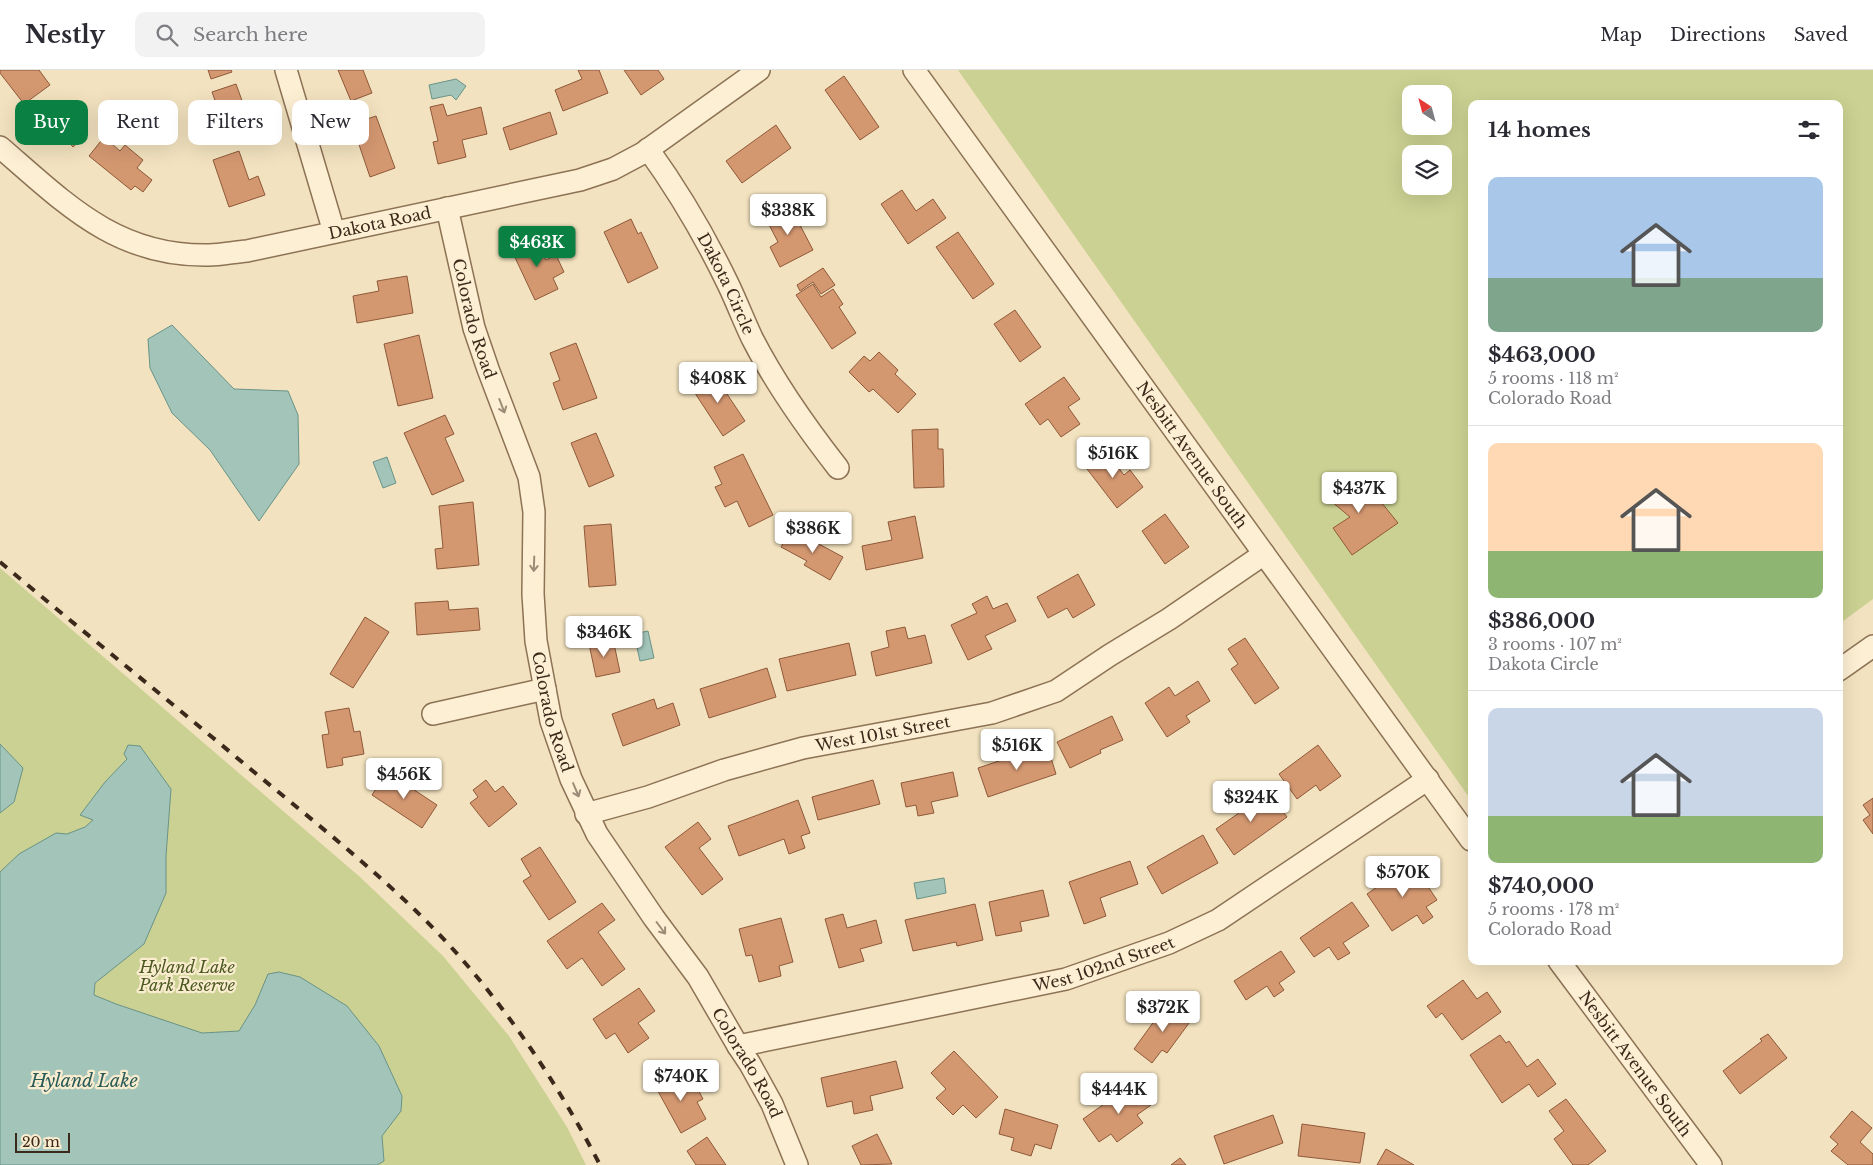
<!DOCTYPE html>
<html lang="en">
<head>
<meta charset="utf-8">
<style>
	:root { --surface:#fff; --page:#f2f2f3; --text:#2b2b33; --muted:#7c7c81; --line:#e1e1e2; --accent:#0b8043 }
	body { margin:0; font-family:"Libre Baskerville",serif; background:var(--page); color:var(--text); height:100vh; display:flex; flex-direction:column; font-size:19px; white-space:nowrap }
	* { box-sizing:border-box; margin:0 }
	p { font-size:16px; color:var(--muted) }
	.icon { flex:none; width:28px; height:28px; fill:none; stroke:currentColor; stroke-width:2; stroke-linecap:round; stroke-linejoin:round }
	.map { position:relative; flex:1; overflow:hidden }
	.side { position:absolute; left:1468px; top:30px; width:375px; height:865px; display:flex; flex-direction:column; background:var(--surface); border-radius:10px; box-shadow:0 5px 20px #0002 }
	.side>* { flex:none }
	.hud { position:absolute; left:15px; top:30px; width:475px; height:45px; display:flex; gap:10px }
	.needle { width:32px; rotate:324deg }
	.controls { position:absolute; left:1402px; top:15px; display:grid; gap:10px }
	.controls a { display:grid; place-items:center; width:50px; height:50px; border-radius:10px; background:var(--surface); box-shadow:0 5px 20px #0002; font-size:25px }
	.scale { position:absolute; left:15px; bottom:12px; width:55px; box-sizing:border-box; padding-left:5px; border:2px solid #3b2a1b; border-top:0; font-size:14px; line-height:18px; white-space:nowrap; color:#3b2a1b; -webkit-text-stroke:4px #f9eccf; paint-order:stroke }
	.price { position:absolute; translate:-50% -42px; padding:0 11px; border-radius:5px; background:#fff; color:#222; font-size:16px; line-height:32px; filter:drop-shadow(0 1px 2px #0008) }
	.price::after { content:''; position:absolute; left:50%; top:30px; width:15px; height:11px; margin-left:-8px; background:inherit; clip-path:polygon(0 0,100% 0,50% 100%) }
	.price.active { background:var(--accent); color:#fff }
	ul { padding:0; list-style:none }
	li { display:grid; align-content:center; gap:10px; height:265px; padding:0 20px }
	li+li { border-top:1px solid var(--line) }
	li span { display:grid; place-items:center; height:155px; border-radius:10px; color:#555 }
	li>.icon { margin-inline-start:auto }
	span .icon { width:90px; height:90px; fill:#fffc; stroke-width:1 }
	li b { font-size:21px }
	h2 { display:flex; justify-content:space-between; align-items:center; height:60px; padding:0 20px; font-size:21px }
	.tag { padding:0 18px; border-radius:10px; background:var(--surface); box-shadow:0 5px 20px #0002; font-size:18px; line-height:45px }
	.tag.active { background:var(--accent); color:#fff }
	header { display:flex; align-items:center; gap:30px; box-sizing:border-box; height:70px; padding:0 25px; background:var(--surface); border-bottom:1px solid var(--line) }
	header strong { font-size:24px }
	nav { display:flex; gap:28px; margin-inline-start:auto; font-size:18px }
	.search { width:350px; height:45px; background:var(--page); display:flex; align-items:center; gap:12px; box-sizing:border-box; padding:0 18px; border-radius:10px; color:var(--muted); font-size:19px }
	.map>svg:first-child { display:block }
	.green { fill:#cbd192; fill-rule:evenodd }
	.water { fill:#a3c4b9; stroke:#699387 }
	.building { fill:#d49871; stroke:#8f5939 }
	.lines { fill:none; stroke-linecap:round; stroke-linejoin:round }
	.minor-casing { stroke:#8d7255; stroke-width:24 }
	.minor { stroke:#fcefd3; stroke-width:21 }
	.rail { stroke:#3b2a1b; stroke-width:4; stroke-dasharray:9 9; stroke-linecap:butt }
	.oneway { stroke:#9c8c77 }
	.labels { text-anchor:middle; stroke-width:4.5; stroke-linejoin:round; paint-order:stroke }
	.street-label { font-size:16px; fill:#3b2a1b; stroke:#f9eccf }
	.park-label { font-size:16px; font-style:italic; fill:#4c5920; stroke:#f9eccf }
	.water-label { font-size:18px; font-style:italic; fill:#295c58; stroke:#f9eccf }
</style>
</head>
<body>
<header>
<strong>Nestly</strong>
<div class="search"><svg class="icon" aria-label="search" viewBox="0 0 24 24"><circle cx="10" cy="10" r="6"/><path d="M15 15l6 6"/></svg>Search here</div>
<nav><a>Map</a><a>Directions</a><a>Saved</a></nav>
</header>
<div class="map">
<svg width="1873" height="1095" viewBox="0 0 1873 1095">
	<rect width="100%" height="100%" fill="#f2e2bf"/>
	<g class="green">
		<path d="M958 0H1873V529L1839 554V34H1471V730ZM1411 24H1444V56H1411ZM1411 84H1444V116H1411Z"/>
		<path d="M0 498 360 807 443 886 509 966 567 1057 586 1095H0Z"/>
	</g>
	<g class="water">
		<path d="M456 9 466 16 456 30 451 25 432 29 429 15Z"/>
		<path d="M172 255 234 319 288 321 298 345 299 394 259 451 210 380 172 343 150 298 148 269Z"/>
		<path d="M387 387 396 413 383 418 373 392Z"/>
		<path d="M648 561 654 588 640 591 634 564Z"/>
		<path d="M0 674 23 698 14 732 0 743Z"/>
		<path d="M128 675 140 676 171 719 166 786V823L144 874 95 913 94 925 116 934 202 963 239 961 255 935 268 904 279 902 300 907 347 936 379 976 402 1026 401 1041 382 1066 384 1091 377 1095H0V802L19 784 56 763 67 764 85 757 93 750 80 745 105 712 127 689 124 684Z"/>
		<path d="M944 808 946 823 917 829 914 813Z"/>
	</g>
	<g class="building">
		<path d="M0 0H39L50 15 24 34 0 3Z"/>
		<path d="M208 0H231L232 2 211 9Z"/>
		<path d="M338 0H363L372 23 351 31Z"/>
		<path d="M578 0H599L608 23 563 41 555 20 582 9Z"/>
		<path d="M624 0H658L664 9 641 25Z"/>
		<path d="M844 6 879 57 860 70 825 20Z"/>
		<path d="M236 14 252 58 228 66 212 22Z"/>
		<path d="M443 34 447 46 481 37 487 64 462 70 466 87 438 94 433 72 438 71 430 37Z"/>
		<path d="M68 41 88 63 73 77 53 55Z"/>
		<path d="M550 42 557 64 510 80 503 58Z"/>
		<path d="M376 46 395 98 370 107 352 54Z"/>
		<path d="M776 55 791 78 742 113 726 91Z"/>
		<path d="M104 67 120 81 125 75 143 90 137 98 152 110 143 122 135 116 131 120 89 86Z"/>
		<path d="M239 81 249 110 258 106 265 125 229 137 213 90Z"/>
		<path d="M902 120 916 141 933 129 946 148 908 174 881 134Z"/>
		<path d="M789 134 813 180 780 197 770 177 778 172 765 147Z"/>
		<path d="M631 149 638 164 641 162 658 198 628 213 604 162Z"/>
		<path d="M958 162 994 214 973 229 936 177Z"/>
		<path d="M535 167 546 190 556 185 564 202 553 208 558 219 535 230 511 179Z"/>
		<path d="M823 198 835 215 821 224 813 212 800 221 797 215Z"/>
		<path d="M407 206 413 243 357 253 353 226 379 221 377 211Z"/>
		<path d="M813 214 821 227 833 219 843 234 839 237 856 263 832 279 796 225Z"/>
		<path d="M1015 240 1041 277 1020 292 994 254Z"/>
		<path d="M419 265 433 328 398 336 384 274Z"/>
		<path d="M576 273 597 328 563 340 553 313 560 310 550 283Z"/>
		<path d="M879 282 898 300 895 304 916 324 898 343 873 319 869 322 849 302 864 286 870 291Z"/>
		<path d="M713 303 745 351 723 366 691 317Z"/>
		<path d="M1064 307 1080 329 1068 337 1080 354 1061 367 1048 349 1040 355 1025 334Z"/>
		<path d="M445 345 454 364 445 368 464 411 432 425 404 363Z"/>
		<path d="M938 359V379H943L944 417 914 418 912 360Z"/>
		<path d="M596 363 614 406 589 417 571 373Z"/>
		<path d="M1104 379 1124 405 1130 400 1143 417 1117 438 1084 395Z"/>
		<path d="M743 384 773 445 749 457 737 431 725 437 715 417 722 414 714 397Z"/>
		<path d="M1346 403 1377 427 1398 453 1352 485 1333 458 1350 447 1325 426Z"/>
		<path d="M473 432 479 495 437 499 435 479 443 478 439 436Z"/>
		<path d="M1165 444 1189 477 1165 494 1142 461Z"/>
		<path d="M915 446 923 488 866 500 862 476 892 470 888 452Z"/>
		<path d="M611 454 616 515 589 517 584 456Z"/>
		<path d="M791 459 843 487 830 510 804 495 807 491 781 477Z"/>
		<path d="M1078 504 1095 535 1073 548 1067 538 1048 548 1037 527Z"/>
		<path d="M987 526 993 539 1007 533 1016 551 985 566 992 579 968 590 951 555 977 543 972 534Z"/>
		<path d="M448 531 449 540 478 538 480 560 417 565 415 533Z"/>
		<path d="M365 547 389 562 353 618 330 604Z"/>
		<path d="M905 557 908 569 925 565 932 593 876 606 871 582 889 577 886 561Z"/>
		<path d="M1245 568 1279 618 1255 634 1231 599 1238 594 1228 579Z"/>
		<path d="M613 569 620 602 596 607 589 574Z"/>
		<path d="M849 573 856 605 787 621 779 589Z"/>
		<path d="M767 598 776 627 709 648 700 619Z"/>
		<path d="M1198 611 1210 631 1186 646 1190 652 1167 667 1145 633 1169 617 1175 626Z"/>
		<path d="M654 629 657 639 673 633 680 655 623 676 612 644Z"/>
		<path d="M349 638 354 662 360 661 364 684 342 688 343 695 327 698 322 665 329 664 325 642Z"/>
		<path d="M1112 646 1123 670 1100 680 1101 683 1070 698 1057 672Z"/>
		<path d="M1047 675 1056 704 988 727 978 698Z"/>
		<path d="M1318 675 1341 706 1320 721 1316 715 1297 729 1279 704Z"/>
		<path d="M387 702 437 735 422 758 372 725Z"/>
		<path d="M953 702 958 726 931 732 934 743 918 746 916 735 906 737 901 713Z"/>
		<path d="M486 710 495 722 503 716 517 734 489 757 470 733 478 727 473 720Z"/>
		<path d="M873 710 880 734 818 750 812 727Z"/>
		<path d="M1269 722 1287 747 1234 785 1216 759Z"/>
		<path d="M1873 728V764L1863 750 1870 745 1863 735Z"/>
		<path d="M798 730 810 763 801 766 805 778 789 784 784 769 739 786 728 756Z"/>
		<path d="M698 752 711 769 699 778 723 809 702 825 665 777Z"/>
		<path d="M1203 765 1218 793 1162 824 1147 797Z"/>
		<path d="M540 777 576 832 549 850 523 811 531 806 521 789Z"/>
		<path d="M1130 791 1138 814 1100 828 1106 846 1084 854 1069 812Z"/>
		<path d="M1412 793 1437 830 1426 837 1433 847 1423 854 1417 845 1392 861 1367 824Z"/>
		<path d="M1043 820 1049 846 1020 852 1022 861 996 866 989 832Z"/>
		<path d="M1352 832 1369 856 1343 873 1350 883 1338 890 1329 877 1314 887 1300 868Z"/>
		<path d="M602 833 615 850 598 862 625 899 602 916 582 888 567 899 547 871Z"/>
		<path d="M975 834 983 870 957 876 956 872 913 881 905 850Z"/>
		<path d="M843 844 847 858 876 850 882 873 860 879 864 891 839 898 825 849Z"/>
		<path d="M781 848 793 892 779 896 781 906 759 912 752 885 746 886 739 859Z"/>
		<path d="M1281 881 1295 902 1279 913 1284 920 1274 927 1267 916 1246 930 1234 911Z"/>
		<path d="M1463 910 1477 929 1487 922 1501 942 1462 970 1442 943 1436 948 1427 936Z"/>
		<path d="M639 918 655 941 638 953 649 968 628 983 615 963 606 969 593 949Z"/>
		<path d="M1168 932 1192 949 1167 983 1162 980 1152 993 1134 979Z"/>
		<path d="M1768 964 1787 988 1740 1024 1723 1001 1762 971 1760 969Z"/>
		<path d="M1500 965 1506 973 1509 971 1527 997 1538 989 1556 1014 1538 1027 1529 1014 1502 1033 1470 985Z"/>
		<path d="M954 981 998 1027 976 1048 963 1035 953 1045 936 1028 946 1019 931 1003Z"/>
		<path d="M896 991 903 1018 870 1026 873 1040 854 1044 852 1031 827 1037 821 1008Z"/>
		<path d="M675 1003 683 1018 694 1012 703 1029 697 1032 706 1049 681 1063 654 1014Z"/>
		<path d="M1135 1012 1151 1035 1137 1045 1143 1053 1117 1072 1111 1064 1099 1072 1083 1049Z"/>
		<path d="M1566 1029 1606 1081 1588 1095H1573L1554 1069 1564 1061 1549 1041Z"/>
		<path d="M1005 1039 1058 1055 1051 1079 1035 1074 1031 1086 1011 1080 1014 1068 999 1064Z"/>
		<path d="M1852 1041 1872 1058 1860 1072 1873 1084V1095H1848L1831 1081 1838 1074 1830 1067Z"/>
		<path d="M1273 1045 1283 1073 1224 1094 1214 1066Z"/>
		<path d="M1302 1054 1365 1063 1360 1093 1298 1086Z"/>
		<path d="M877 1064 892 1094 861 1095 852 1076Z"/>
		<path d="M707 1067 726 1095H696L687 1081Z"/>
		<path d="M1386 1079 1414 1095H1377Z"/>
		<path d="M1180 1088 1186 1095H1171Z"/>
	</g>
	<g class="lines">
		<g class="minor-casing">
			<g id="minor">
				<path d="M286 0 334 162"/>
				<path id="s1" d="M914 0 1471 770"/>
				<path id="s2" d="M0 77C65 133 116 187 209 185 221 185 234 182 247 181L580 110 613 99 643 83 759 0"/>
				<path id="s3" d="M648 79C679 122 706 168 729 216 737 233 744 251 752 268 776 315 806 357 838 398"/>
				<path id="s4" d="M447 138 474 258 488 299 529 407 534 442 533 524 536 571 551 651 571 709 597 764 654 848 698 907 738 976 750 994 772 1034 797 1095"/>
				<path d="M1839 600 1873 576"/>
				<path d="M433 644 545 619"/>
				<path id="s5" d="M586 744 648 727 724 700 803 678 992 643 1056 621 1110 585 1169 549 1264 484"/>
				<path id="s6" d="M1559 891 1711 1095"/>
				<path id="s7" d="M738 976 1066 909 1169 873 1218 850 1428 709"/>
			</g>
		</g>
		<use href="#minor" class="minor"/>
		<path class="rail" d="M0 492C80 559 162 625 242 692 301 741 361 788 416 841 490 912 553 1004 600 1095"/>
	</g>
	<defs><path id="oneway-shaft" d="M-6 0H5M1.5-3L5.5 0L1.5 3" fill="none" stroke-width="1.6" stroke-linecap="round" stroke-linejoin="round" transform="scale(1.25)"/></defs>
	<g class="oneway">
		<use href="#oneway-shaft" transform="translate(502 336) rotate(69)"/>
		<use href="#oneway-shaft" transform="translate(534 494) rotate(92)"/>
		<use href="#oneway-shaft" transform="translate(576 720) rotate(67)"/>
		<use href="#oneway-shaft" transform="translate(661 858) rotate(53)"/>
	</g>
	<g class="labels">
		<g class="street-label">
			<text dy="6" stroke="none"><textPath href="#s2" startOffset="416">Dakota Road</textPath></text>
			<text dy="6" stroke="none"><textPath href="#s3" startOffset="156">Dakota Circle</textPath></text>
			<text dy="6" stroke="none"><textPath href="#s4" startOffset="114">Colorado Road</textPath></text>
			<text dy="6" stroke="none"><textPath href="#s1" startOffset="475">Nesbitt Avenue South</textPath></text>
			<text dy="6" stroke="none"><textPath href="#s4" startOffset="519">Colorado Road</textPath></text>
			<text dy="6" stroke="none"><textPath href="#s5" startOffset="308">West 101st Street</textPath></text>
			<text dy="6" stroke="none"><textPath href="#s7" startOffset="375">West 102nd Street</textPath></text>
			<text dy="6" stroke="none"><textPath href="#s4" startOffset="924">Colorado Road</textPath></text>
			<text dy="6" stroke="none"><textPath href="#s6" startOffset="128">Nesbitt Avenue South</textPath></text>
		</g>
		<g class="park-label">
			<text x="187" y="903">Hyland Lake<tspan x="187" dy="18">Park Reserve</tspan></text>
		</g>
		<g class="water-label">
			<text x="84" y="1017">Hyland Lake</text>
		</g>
	</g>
</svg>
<div class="controls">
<a><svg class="needle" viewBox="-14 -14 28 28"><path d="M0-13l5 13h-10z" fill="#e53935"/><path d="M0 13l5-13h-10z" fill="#7c7c81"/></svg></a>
<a><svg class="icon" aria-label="layers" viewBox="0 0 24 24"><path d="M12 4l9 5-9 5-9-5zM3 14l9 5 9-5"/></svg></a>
</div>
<div class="scale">20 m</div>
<b class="price" style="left:788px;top:166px">$338K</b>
<b class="price active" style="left:537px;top:198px">$463K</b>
<b class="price" style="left:718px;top:334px">$408K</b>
<b class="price" style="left:1113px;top:409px">$516K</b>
<b class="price" style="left:1359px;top:444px">$437K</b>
<b class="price" style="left:813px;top:484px">$386K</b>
<b class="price" style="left:604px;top:588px">$346K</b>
<b class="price" style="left:1017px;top:701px">$516K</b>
<b class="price" style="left:404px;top:730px">$456K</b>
<b class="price" style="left:1251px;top:753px">$324K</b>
<b class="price" style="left:1403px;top:828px">$570K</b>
<b class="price" style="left:1163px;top:963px">$372K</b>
<b class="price" style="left:681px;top:1032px">$740K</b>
<b class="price" style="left:1119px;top:1045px">$444K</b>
<div class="hud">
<a class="tag active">Buy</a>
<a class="tag">Rent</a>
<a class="tag">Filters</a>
<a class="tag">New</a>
</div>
<section class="side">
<h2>14 homes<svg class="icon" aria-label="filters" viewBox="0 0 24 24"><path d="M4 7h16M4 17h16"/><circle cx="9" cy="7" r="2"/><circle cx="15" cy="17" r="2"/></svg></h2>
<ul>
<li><span style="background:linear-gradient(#a9c7e8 65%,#7fa58c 0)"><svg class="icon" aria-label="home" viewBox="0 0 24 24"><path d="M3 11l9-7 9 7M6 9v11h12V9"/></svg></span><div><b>$463,000</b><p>5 rooms · 118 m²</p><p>Colorado Road</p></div></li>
<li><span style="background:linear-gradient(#ffd9b3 70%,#8fb573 0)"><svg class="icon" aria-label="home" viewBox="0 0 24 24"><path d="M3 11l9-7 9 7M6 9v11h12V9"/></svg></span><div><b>$386,000</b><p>3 rooms · 107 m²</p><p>Dakota Circle</p></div></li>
<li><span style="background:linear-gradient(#c9d6e8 70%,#8fb573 0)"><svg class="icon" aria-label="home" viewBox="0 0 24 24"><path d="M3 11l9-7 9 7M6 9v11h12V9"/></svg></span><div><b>$740,000</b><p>5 rooms · 178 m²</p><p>Colorado Road</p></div></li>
</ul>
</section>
</div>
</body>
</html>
